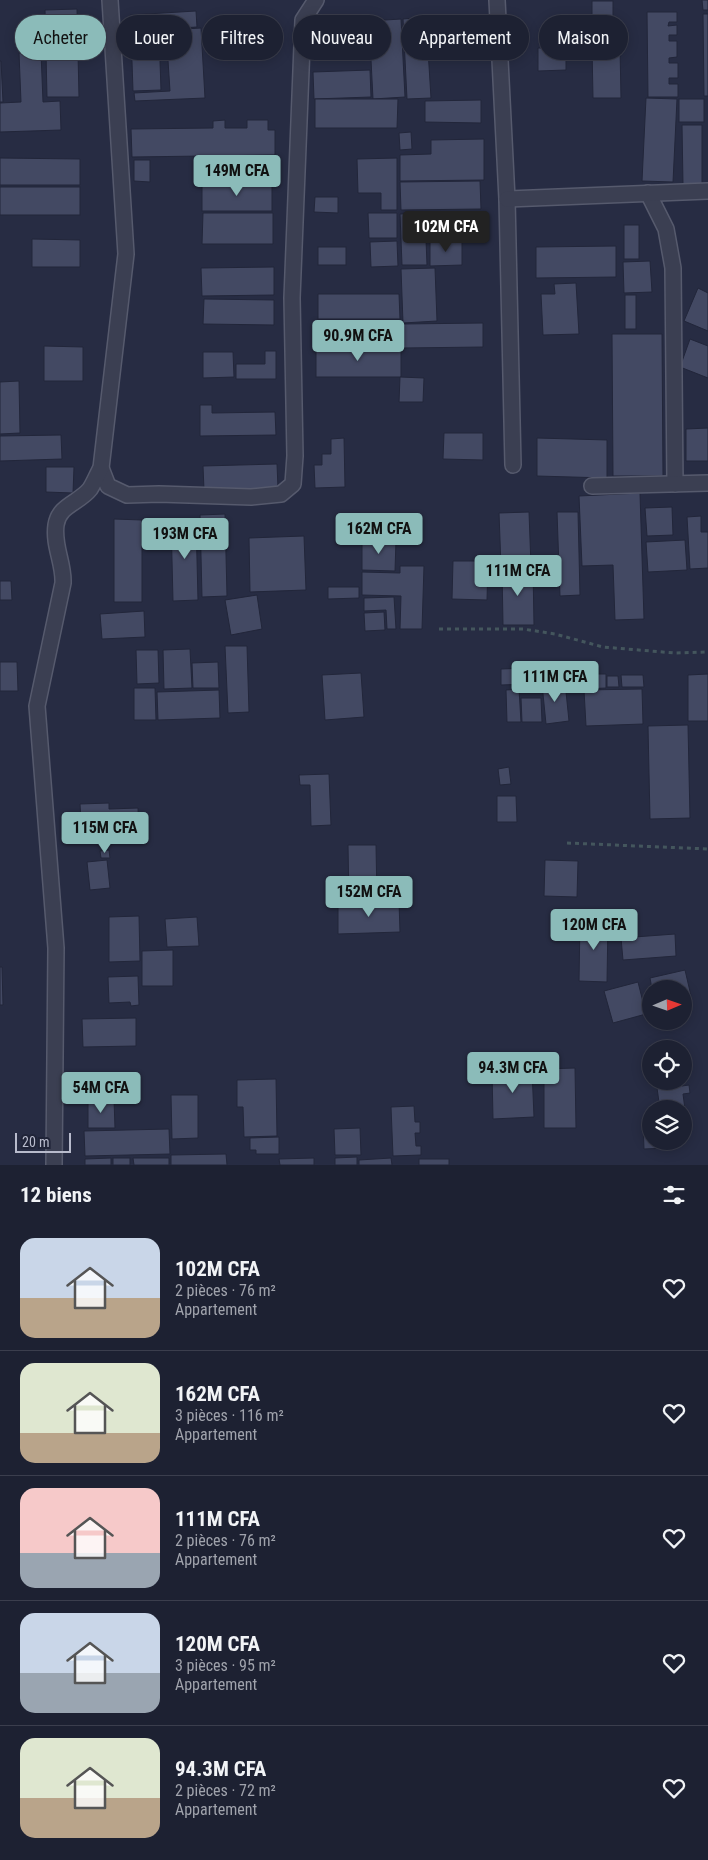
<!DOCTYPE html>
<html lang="fr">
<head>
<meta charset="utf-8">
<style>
	:root { --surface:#1d2132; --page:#2a2e3e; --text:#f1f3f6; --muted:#a0a3ac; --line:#3b3e4d; --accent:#8bbbb9 }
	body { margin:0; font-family:"Roboto Condensed",sans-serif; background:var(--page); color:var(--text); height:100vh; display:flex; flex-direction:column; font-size:19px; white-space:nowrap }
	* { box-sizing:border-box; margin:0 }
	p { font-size:16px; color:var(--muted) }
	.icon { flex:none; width:28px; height:28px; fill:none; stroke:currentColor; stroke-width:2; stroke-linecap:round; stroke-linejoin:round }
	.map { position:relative; height:1165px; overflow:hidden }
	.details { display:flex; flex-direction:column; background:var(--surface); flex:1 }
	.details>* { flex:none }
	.top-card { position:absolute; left:15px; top:15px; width:679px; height:45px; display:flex; gap:10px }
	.needle { width:32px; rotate:88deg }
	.fabs { position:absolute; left:642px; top:980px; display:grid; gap:10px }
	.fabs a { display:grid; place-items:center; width:50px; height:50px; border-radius:50%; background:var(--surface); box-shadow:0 2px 12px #0003,0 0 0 1px var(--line); font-size:25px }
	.scale { position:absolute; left:15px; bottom:12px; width:56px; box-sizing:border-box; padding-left:5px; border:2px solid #b8bbcc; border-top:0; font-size:14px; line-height:18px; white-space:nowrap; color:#b8bbcc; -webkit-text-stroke:4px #202438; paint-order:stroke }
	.price { position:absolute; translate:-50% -42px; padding:0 11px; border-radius:5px; background:var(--accent); color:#111; font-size:16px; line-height:32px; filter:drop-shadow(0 1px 2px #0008) }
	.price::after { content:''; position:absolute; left:50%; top:30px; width:15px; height:11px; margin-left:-8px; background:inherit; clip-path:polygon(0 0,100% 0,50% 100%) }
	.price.current { background:#222; color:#fff }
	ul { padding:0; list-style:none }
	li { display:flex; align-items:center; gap:15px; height:125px; padding:0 20px }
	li+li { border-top:1px solid var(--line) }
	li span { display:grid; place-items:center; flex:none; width:140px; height:100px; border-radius:15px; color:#555 }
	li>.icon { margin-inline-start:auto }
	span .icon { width:60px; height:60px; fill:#fffc; stroke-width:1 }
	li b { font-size:21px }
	h2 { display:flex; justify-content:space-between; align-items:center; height:60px; padding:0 20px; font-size:21px }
	.pill { padding:0 18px; border-radius:22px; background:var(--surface); box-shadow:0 2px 12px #0003,0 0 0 1px var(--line); font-size:18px; line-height:45px }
	.pill.current { background:var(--accent); color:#111 }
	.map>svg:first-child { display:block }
	.building { fill:#434963; stroke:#22263a }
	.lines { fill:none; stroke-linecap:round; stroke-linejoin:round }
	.minor-casing { stroke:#565a6d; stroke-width:18 }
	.path { stroke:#44565d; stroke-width:3; stroke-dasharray:4 4; stroke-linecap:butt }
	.minor { stroke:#3b3f52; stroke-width:15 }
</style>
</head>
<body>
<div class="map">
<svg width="708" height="1165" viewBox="0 0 708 1165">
	<rect width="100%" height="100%" fill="#272c43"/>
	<g class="building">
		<path d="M702 0H708V10H703Z"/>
		<rect x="592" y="1" width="21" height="34"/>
		<path d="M77 9 79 97H47L45 10Z"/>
		<path d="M196 11 197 27 131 31 130 15Z"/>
		<path d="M647 12H677V22H669L668 26 677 25V35H669V41H677V57L669 58V63H678V78H669V84H678V97H648Z"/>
		<path d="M703 14H708V96H704Z"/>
		<path d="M426 17 431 98 407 99 403 19Z"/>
		<rect x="566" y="17" width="20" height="26"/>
		<path d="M401 19 405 97 373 99 369 21Z"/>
		<path d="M201 28 205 98 135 101 134 93 170 91 166 30Z"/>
		<path d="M159 32 161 90 133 91 131 33Z"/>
		<path d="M592 47H620L621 98H593Z"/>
		<path d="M538 48H566V70L538 71Z"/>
		<path d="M41 52 43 102 60 101 61 130 0 132V103L21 102 19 53Z"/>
		<path d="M0 61H1L3 102H0Z"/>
		<path d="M370 70 371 97 314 99 313 72Z"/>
		<path d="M646 98 677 99 673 182 642 181Z"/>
		<path d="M315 99H398L397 128H315Z"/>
		<rect x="679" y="99" width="25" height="23"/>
		<path d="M481 100V123L425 122V101Z"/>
		<path d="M225 120V128H247V120H268V130H275V155L132 157 131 129 213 128V121Z"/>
		<path d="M682 125H702V185H683Z"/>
		<path d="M411 132 412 149 400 150 399 133Z"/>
		<path d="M484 139V180L400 181V155L431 154V140Z"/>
		<path d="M272 157V178H203V158Z"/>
		<path d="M0 158 80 159V185H0Z"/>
		<path d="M397 158V210H381V193H358L357 159Z"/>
		<path d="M134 160H150V182L134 181Z"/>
		<path d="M480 181 481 209 401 210 400 182Z"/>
		<rect x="202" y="183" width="70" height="28"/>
		<rect x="0" y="187" width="80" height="28"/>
		<path d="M315 197H338V213L314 212Z"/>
		<path d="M203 213H273V244H202Z"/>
		<path d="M368 213H397V238H369Z"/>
		<path d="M425 213 427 265H402L400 214Z"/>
		<rect x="427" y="213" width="33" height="25"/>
		<rect x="624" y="225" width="15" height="34"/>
		<path d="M32 239 80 240V267H32Z"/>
		<path d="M462 240V265L430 266V241Z"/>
		<path d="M397 241 398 266 371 267 370 242Z"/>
		<path d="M616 246V277L536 278V247Z"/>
		<rect x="318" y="247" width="28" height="18"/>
		<path d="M650 261 652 292 624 293 623 262Z"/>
		<path d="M274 267V295L202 296 201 268Z"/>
		<path d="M435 268 437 321 403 323 401 269Z"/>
		<path d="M576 283 579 334 543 335 541 294H555L554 284Z"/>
		<path d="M698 288 708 293V331L684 321Z"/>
		<path d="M318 294H399L400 319H318Z"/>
		<rect x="625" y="295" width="11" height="34"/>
		<path d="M204 299 274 300V325L203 324Z"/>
		<path d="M317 320H401L400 343H317Z"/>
		<path d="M483 323V347L403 348V324Z"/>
		<path d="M612 334H662L663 476H613Z"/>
		<path d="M690 339 708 346V378L680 367Z"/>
		<path d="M44 346 83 347V381H44Z"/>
		<rect x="316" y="348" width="85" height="29"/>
		<path d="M265 351H276V379H236V364H265Z"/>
		<path d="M203 352H233L234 377 203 378Z"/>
		<path d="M400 377 424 378 423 402H399Z"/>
		<path d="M19 381 20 433 0 434V382Z"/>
		<path d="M200 405H212V413L275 412 276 435 200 436Z"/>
		<path d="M708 428V461H686V429Z"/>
		<path d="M444 433H483V460L443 459Z"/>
		<path d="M61 435 62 459 0 461V436Z"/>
		<path d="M344 438 345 487 315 488 314 465H322V454H331V439Z"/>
		<path d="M537 438 607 440V478L537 476Z"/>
		<path d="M277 464 278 488 204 490 203 466Z"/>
		<path d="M46 467H74L73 493 46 492Z"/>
		<path d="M640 493 644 619 615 620 613 565 582 566 579 496Z"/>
		<path d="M672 507 673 535 647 536 645 508Z"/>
		<path d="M529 512 531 566 501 567 499 513Z"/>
		<path d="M557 512H578L580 595 560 596Z"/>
		<path d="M225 514 227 596 202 597 200 515Z"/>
		<path d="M701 516V532H708V568L690 569 687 517Z"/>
		<path d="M114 519 142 520V602H114Z"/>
		<path d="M196 519 198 600 173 601 171 520Z"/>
		<path d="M304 536 306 590 250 592 249 538Z"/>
		<path d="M362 540H396L395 571 362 570Z"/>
		<path d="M685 540 687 570 648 572 646 542Z"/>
		<path d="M453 561H488L487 600 452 599Z"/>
		<path d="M400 566H424L422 629H400L401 596 362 595V572L400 573Z"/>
		<path d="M533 568 534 625H503L502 569Z"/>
		<path d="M0 581H11L12 600H0Z"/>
		<path d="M328 587H359V598L328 599Z"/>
		<path d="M257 595 262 629 231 635 225 600Z"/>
		<path d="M394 597 396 629H387L386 610 364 611V598Z"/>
		<path d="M144 611 145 637 102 639 100 614Z"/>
		<path d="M384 612 385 630 365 631 364 613Z"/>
		<path d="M225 646H247L249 712 228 713Z"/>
		<path d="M190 649 192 688 164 689 163 650Z"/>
		<path d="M136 650H158L159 683 137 684Z"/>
		<path d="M0 662H17L18 691H0Z"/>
		<path d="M218 662 219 688H193L192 663Z"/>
		<path d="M528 668V684L501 685V669Z"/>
		<path d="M361 673 364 717 325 720 322 675Z"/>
		<path d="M583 674H606V688L583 689Z"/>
		<path d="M708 674V721H688V675Z"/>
		<path d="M621 675H643L644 687H622Z"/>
		<path d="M607 676H618L619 687H607Z"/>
		<path d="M565 682 569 721 546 724 542 684Z"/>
		<path d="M134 688H155L156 720H134Z"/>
		<path d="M519 689 521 722H507L506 690Z"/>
		<path d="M642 689 643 724 586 726 584 690Z"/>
		<path d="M219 690 220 718 158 720 157 692Z"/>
		<path d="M521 698H541L542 722H522Z"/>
		<path d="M688 725 690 818 650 819 648 726Z"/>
		<path d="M509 767 511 784 500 785 498 769Z"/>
		<path d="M329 774 331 825 311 826 310 785H300L299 775Z"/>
		<path d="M497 796H516L517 822H497Z"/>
		<path d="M109 803V809L138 808 139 836 82 839 80 804Z"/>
		<path d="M348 845H376L377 900 349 901Z"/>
		<path d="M109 850 110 858H101L100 851Z"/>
		<path d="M107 860 110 888 90 890 87 862Z"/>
		<path d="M545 860 578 861 577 897 544 896Z"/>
		<path d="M399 901 400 932 338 934V903Z"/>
		<path d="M139 916 140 961 109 962V917Z"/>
		<path d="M197 917 199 946 167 947 165 919Z"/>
		<path d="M580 920 608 921 607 982 579 981Z"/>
		<path d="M675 934 676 956 623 960 621 938Z"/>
		<path d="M173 950V986H142V951Z"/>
		<path d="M0 967H2L3 1005H0Z"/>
		<path d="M685 970 692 1000 684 1002V989H652L650 978Z"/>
		<path d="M138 976 139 1005 131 1006 130 1002 109 1003 108 977Z"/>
		<path d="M638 982 646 1014 613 1023 604 991Z"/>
		<path d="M136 1018V1046L83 1047 82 1019Z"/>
		<path d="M575 1068 576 1128H544V1069Z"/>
		<path d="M532 1070 534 1117 493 1119 492 1071Z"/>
		<path d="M96 1074H112V1084L97 1085Z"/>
		<path d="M276 1079 277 1136 244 1137 243 1107H237V1080Z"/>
		<path d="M656 1081H682V1086L689 1085 690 1093 683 1094 686 1117 684 1118V1109H660Z"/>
		<path d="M171 1095H198V1138L172 1139Z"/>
		<path d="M114 1099 115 1128H88V1100Z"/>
		<path d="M414 1106 415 1122H420V1133H415L416 1146H421V1155L393 1156 391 1107Z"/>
		<path d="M643 1123H651V1141H666V1148L644 1149Z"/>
		<path d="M360 1128 361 1155H335L334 1129Z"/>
		<path d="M169 1129 170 1154 85 1156 84 1131Z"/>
		<path d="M279 1137V1154H256V1150H250V1138Z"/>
		<path d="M226 1154 227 1165H171V1155Z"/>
		<path d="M357 1157V1165H335V1158Z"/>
		<path d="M111 1158V1165H85V1159Z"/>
		<rect x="113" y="1158" width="17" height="7"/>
		<path d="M133 1158H169V1165H134Z"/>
		<path d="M314 1158V1165H280L279 1159Z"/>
		<path d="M391 1158 392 1165H359V1160Z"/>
		<rect x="419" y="1159" width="30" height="6"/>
	</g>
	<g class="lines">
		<g class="minor-casing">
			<g id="minor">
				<path d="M497 0 507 199 513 465"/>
				<path d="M648 193 666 229 673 268 675 484"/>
				<path d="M507 199 708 191"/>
				<path d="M101 468 108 486 127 495 159 494 251 497 281 494 293 484 295 456 292 298 303 20 316 0"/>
				<path d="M592 486 708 483"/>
				<path d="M54 1165 56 948 37 706 63 583C64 563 53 546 56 525 59 505 79 503 90 489 94 483 97 475 101 468L126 254 110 0"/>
			</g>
		</g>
		<g class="path">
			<path d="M439 629H523L555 634 603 647 675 653 708 652"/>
			<path d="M567 843 708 849"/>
		</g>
		<use href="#minor" class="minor"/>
	</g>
</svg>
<div class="fabs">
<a><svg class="needle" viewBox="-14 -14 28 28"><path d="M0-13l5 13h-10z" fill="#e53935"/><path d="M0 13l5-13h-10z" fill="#a0a3ac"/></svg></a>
<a><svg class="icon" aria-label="locate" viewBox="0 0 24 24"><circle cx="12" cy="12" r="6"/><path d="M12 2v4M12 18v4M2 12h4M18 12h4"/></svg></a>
<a><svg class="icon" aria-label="layers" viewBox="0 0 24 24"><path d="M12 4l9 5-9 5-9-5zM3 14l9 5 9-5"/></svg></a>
</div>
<div class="scale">20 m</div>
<b class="price" style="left:237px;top:197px">149M CFA</b>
<b class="price current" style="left:446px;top:253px">102M CFA</b>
<b class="price" style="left:358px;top:362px">90.9M CFA</b>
<b class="price" style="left:379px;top:555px">162M CFA</b>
<b class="price" style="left:185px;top:560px">193M CFA</b>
<b class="price" style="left:518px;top:597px">111M CFA</b>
<b class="price" style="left:555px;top:703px">111M CFA</b>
<b class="price" style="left:105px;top:854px">115M CFA</b>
<b class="price" style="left:369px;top:918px">152M CFA</b>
<b class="price" style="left:594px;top:951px">120M CFA</b>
<b class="price" style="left:513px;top:1094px">94.3M CFA</b>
<b class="price" style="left:101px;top:1114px">54M CFA</b>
<div class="top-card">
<a class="pill current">Acheter</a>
<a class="pill">Louer</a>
<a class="pill">Filtres</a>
<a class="pill">Nouveau</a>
<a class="pill">Appartement</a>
<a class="pill">Maison</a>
</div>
</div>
<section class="details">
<h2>12 biens<svg class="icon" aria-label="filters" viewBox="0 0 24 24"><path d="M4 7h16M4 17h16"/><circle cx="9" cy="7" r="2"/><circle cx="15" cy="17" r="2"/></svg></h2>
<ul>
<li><span style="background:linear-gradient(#c9d6e8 60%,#b9a48a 0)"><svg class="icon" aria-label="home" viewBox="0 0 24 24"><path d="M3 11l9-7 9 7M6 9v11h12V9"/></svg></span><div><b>102M CFA</b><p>2 pièces · 76 m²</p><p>Appartement</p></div><svg class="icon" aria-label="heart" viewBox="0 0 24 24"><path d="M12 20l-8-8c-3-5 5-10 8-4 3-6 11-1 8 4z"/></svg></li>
<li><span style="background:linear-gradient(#dfe7d0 70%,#b9a48a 0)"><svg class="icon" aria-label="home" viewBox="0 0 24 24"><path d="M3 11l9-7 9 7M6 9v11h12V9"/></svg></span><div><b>162M CFA</b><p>3 pièces · 116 m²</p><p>Appartement</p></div><svg class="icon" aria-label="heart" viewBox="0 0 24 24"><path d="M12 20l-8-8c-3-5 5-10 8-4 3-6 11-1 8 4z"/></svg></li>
<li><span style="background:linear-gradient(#f6c9c9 65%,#9aa5b1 0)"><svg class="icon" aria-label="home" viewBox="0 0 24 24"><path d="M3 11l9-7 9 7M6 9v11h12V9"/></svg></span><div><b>111M CFA</b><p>2 pièces · 76 m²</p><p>Appartement</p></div><svg class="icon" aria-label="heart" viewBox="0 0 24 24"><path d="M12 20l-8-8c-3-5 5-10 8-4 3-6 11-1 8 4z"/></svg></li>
<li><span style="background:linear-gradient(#c9d6e8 60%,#9aa5b1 0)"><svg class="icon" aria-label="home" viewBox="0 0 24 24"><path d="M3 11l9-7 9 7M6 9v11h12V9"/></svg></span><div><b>120M CFA</b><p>3 pièces · 95 m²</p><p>Appartement</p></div><svg class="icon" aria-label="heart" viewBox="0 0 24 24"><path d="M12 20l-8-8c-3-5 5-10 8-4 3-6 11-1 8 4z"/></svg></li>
<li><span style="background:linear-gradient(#dfe7d0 60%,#b9a48a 0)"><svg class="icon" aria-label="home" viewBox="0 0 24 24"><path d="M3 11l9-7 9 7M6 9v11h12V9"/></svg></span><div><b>94.3M CFA</b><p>2 pièces · 72 m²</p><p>Appartement</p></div><svg class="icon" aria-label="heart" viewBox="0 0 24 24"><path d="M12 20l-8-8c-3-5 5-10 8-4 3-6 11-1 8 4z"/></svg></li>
</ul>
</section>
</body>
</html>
